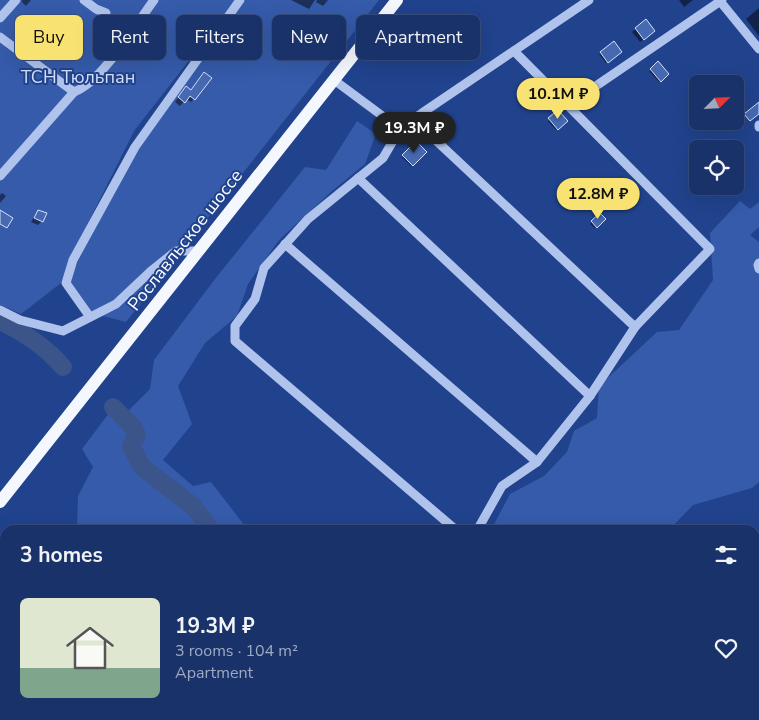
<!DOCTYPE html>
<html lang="en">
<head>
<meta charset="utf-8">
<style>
	:root { --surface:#19326a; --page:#263e72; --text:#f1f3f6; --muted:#9faac1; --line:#374d7e; --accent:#f8e271 }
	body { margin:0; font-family:"Nunito Sans",sans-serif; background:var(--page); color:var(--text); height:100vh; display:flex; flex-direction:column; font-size:19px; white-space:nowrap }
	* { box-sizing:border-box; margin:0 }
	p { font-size:16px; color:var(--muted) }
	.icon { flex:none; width:28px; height:28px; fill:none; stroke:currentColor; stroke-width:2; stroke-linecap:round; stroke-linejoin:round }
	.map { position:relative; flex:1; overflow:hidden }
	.side { position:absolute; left:0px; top:525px; width:760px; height:195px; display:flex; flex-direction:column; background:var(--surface); border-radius:15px 15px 0 0; box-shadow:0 5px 20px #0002,0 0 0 1px var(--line) }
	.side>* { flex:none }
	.banner { position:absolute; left:15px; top:15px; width:500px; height:45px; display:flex; gap:10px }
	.needle { width:32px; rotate:66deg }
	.buttons { position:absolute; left:689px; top:75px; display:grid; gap:10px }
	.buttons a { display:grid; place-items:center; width:55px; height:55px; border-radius:8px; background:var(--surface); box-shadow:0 5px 20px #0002,0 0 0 1px var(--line); font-size:25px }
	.price { position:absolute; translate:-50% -42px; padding:0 11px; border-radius:18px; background:var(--accent); color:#111; font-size:16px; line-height:32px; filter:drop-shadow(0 1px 2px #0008) }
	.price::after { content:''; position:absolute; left:50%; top:30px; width:15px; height:11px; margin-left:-8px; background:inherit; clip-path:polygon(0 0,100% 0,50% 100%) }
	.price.active { background:#222; color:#fff }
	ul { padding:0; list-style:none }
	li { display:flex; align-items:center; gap:15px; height:125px; padding:0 20px }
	li span { display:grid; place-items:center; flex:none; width:140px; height:100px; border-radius:8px; color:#555 }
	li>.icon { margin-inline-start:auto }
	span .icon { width:60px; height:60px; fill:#fffc; stroke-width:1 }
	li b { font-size:21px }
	h2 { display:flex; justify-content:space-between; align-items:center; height:60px; padding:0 20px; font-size:21px }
	.tag { padding:0 18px; border-radius:8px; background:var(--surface); box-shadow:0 5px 20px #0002,0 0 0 1px var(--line); font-size:18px; line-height:45px }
	.tag.active { background:var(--accent); color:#111 }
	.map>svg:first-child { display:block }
	.green { fill:#355baa }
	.shadow { fill:#0007 }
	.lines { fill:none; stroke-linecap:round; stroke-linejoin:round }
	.stream { stroke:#a3bced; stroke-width:3 }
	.river { stroke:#3b548a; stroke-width:18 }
	.building { fill:#4669b2; stroke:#d4e0f9 }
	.minor { stroke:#afc3ec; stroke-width:9 }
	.major { stroke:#f5f7fe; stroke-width:12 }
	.labels { text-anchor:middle; stroke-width:4; stroke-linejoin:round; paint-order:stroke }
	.park-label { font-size:18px; fill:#d4e0f9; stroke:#21438d }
	.street-label { font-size:18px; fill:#fff; stroke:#21438d }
</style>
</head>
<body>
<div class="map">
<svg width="759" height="720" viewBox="0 0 759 720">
	<rect width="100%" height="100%" fill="#21438d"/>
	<g class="green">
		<path d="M0 0H236L134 131 91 217 61 283 21 314 0 305Z"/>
		<path d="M245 0H379L126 322 84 311 70 286 73 272 95 223 142 136 202 60Z"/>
		<path d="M357 121 376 134 365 164 332 191 279 240 248 284 237 316 205 343 178 386 192 424 163 460 193 486 211 482 248 530H77L78 496 93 467 82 449 109 413 122 417 150 389 154 360 215 279 305 167 326 170Z"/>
		<path d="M740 201 750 209 759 202V227L750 235 759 242V482L752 488 693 505 669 530H491L510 494 544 476 567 452 574 431 597 418 599 386 657 332 679 330 713 280 710 233Z"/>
		<path d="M5 650V715H187L194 720H0V655Z"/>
		<path d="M755 704 757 707 759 704V720H691L692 715H755Z"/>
		<path d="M219 715H559L551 717 550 720H229Z"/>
		<path d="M618 715H659L662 720H616Z"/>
	</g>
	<g class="shadow">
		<path d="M23 0H31L26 6 21 1Z"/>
		<path d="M291 0H315L309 9Z"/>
		<path d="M317 0H328L323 6 316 2Z"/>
		<path d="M679 0H693L684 7Z"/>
		<path d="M759 8V36L746 19Z"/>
		<path d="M104 20 107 26 104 29 99 25Z"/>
		<path d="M646 21 650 35 640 42 632 32Z"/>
		<path d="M613 43 620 52 606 63 599 54Z"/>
		<path d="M658 63 668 74 659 82 649 71Z"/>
		<path d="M200 77 194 99 191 102 186 99 180 106 175 102 183 91H190Z"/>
		<path d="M558 111 566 121 556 130 548 121Z"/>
		<path d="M416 143 425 152 411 166 402 157Z"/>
		<path d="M570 184 575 190 564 199 559 193Z"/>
		<path d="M704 186H715L709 192Z"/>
		<path d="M2 193 6 196 0 203V195Z"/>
		<path d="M38 211 42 221 38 225 31 222Z"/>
		<path d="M600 214 605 219 595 228 590 224Z"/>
	</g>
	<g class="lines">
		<path class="stream" d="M513 720 514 715"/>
		<g class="river">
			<path d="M0 321C23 332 46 347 63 367"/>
			<path d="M113 407 133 427 137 435 131 446 142 467 194 507 211 530"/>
			<path d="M383 715 384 720"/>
		</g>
	</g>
	<g class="building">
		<path d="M111 16 114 18 108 27 101 21 103 19H107Z"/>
		<path d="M646 19 655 31 644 40 635 28Z"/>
		<path d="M614 41 622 52 608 63 600 52Z"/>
		<path d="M658 61 669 74 661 82 650 69Z"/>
		<path d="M204 72 212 78 195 100 190 96 185 103 178 97 186 86 191 90Z"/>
		<path d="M759 102V114L750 121 744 114Z"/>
		<path d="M558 110 568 121 558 130 548 118Z"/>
		<path d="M416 141 427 152 413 166 402 155Z"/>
		<path d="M570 182 576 190 566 199 560 191Z"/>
		<path d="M0 210 13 218 7 228 0 224Z"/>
		<path d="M38 210 47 213 43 222 34 218Z"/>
		<path d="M600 213 606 219 597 228 591 221Z"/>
	</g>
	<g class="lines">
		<g class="minor">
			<path d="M84 0 96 9 106 13"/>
			<path d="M719 0 759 49"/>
			<path d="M0 18 16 0"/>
			<path d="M0 37 74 92C102 82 136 24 154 0"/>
			<path d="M334 80 400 129 425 111 589 0"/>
			<path d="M568 105 722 0"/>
			<path d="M413 119 635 327"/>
			<path d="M759 125V127"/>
			<path d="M400 129 383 158 308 219 264 268 255 299 235 326V341L456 530"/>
			<path d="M0 176 74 92"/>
			<path d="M358 178 590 396"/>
			<path d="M285 244 537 462"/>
			<path d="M759 263 758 265 759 269"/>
			<path d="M0 310 20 320 63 331 116 304 151 271 176 251H199"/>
			<path d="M90 317 66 283 73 260 135 147 240 0"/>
			<path d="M475 530 479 527 502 486 537 462 590 396 635 327 710 249 514 51"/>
			<path d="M755 636 759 634"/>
		</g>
		<path class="major" d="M0 502 397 0"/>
	</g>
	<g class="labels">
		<g class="park-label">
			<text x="78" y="83">ТСН Тюльпан</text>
		</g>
		<g class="street-label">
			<text transform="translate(185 240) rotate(-52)" y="6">Рославльское шоссе</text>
		</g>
	</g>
</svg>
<div class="buttons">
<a><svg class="needle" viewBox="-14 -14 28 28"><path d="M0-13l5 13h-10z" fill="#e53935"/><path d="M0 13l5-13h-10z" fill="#9faac1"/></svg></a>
<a><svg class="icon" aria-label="locate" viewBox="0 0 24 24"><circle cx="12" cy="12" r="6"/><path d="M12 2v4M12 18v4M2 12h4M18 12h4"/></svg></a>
</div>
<b class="price" style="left:558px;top:120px">10.1M ₽</b>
<b class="price active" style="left:414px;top:154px">19.3M ₽</b>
<b class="price" style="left:598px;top:220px">12.8M ₽</b>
<div class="banner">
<a class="tag active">Buy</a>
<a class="tag">Rent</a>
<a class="tag">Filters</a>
<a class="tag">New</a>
<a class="tag">Apartment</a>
</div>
<section class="side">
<h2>3 homes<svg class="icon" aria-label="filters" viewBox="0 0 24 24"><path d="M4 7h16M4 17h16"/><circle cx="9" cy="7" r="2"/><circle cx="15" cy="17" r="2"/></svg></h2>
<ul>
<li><span style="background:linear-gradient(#dfe7d0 70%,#7fa58c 0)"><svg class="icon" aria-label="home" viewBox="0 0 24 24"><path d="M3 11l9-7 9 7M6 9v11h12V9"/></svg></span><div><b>19.3M ₽</b><p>3 rooms · 104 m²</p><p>Apartment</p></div><svg class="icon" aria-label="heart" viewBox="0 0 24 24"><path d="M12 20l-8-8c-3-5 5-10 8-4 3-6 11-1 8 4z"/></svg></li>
</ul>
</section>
</div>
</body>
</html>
